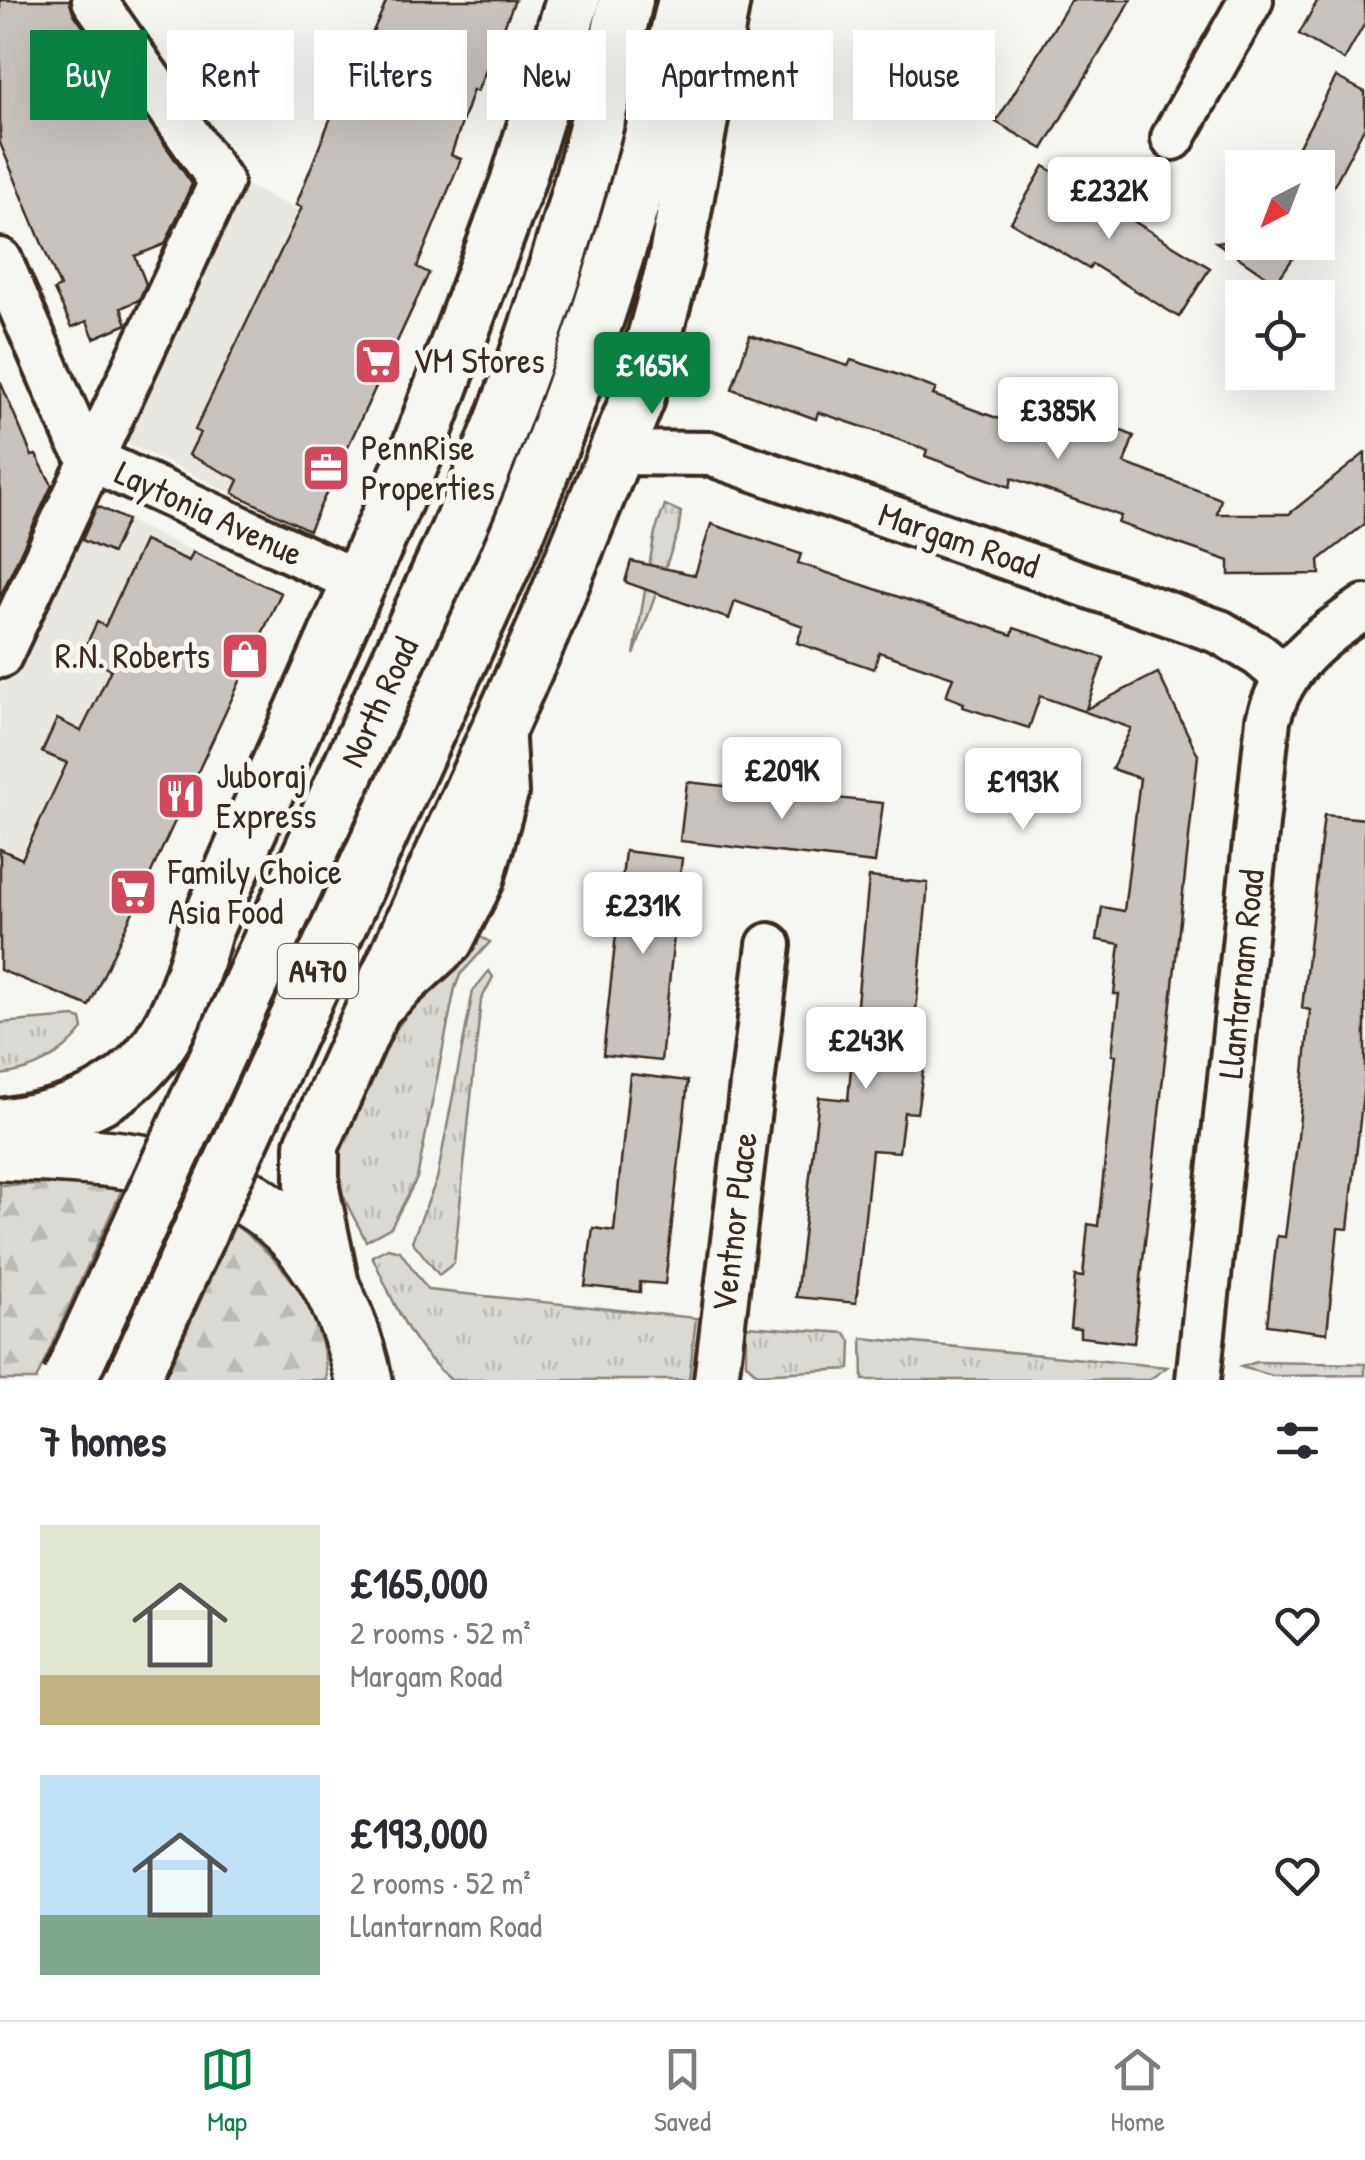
<!DOCTYPE html>
<html lang="en">
<head>
<meta charset="utf-8">
<style>
	:root { --surface:#fff; --page:#f2f2f3; --text:#2b2b33; --muted:#7c7c81; --line:#e1e1e2; --accent:#0b8043 }
	body { margin:0; font-family:"Patrick Hand",sans-serif; background:var(--page); color:var(--text); height:100vh; display:flex; flex-direction:column; font-size:38px; white-space:nowrap }
	* { box-sizing:border-box; margin:0 }
	p { font-size:32px; color:var(--muted) }
	.icon { flex:none; width:55px; height:55px; fill:none; stroke:currentColor; stroke-width:2; stroke-linecap:round; stroke-linejoin:round }
	.map { position:relative; height:1380px; overflow:hidden }
	.sheet { display:flex; flex-direction:column; background:var(--surface); flex:1 }
	.sheet>* { flex:none }
	.banner { position:absolute; left:30px; top:30px; width:1305px; height:90px; display:flex; gap:20px }
	.needle { width:65px; rotate:222deg }
	.fabs { position:absolute; left:1225px; top:150px; display:grid; gap:20px }
	.fabs a { display:grid; place-items:center; width:110px; height:110px; border-radius:0px; background:var(--surface); box-shadow:0 10px 40px #0002; font-size:50px }
	.price { position:absolute; translate:-50% -85px; padding:0 22px; border-radius:10px; background:#fff; color:#222; font-size:32px; line-height:65px; filter:drop-shadow(0 2px 5px #0008) }
	.price::after { content:''; position:absolute; left:50%; top:60px; width:30px; height:22px; margin-left:-15px; background:inherit; clip-path:polygon(0 0,100% 0,50% 100%) }
	.price.current { background:var(--accent); color:#fff }
	ul { padding:0; list-style:none }
	li { display:flex; align-items:center; gap:30px; height:250px; padding:0 40px }
	li span { display:grid; place-items:center; flex:none; width:280px; height:200px; border-radius:0px; color:#555 }
	li>.icon { margin-inline-start:auto }
	span .icon { width:120px; height:120px; fill:#fffc; stroke-width:1 }
	li b { font-size:42px }
	h2 { display:flex; justify-content:space-between; align-items:center; height:120px; padding:0 40px; font-size:42px }
	.pill { padding:0 35px; border-radius:0px; background:var(--surface); box-shadow:0 10px 40px #0002; font-size:35px; line-height:90px }
	.pill.current { background:var(--accent); color:#fff }
	.tab-bar { display:flex; justify-content:space-around; align-items:center; height:140px; border-top:2px solid var(--line); background:var(--surface); font-size:28px; color:var(--muted) }
	.tab-bar a { display:grid; justify-items:center; gap:5px }
	.tab-bar .current { color:var(--accent) }
	.map>svg:first-child { display:block }
	.built { fill:#e8e7e2 }
	.grass { fill:url(#grass-tufts); stroke:#8a8278; stroke-width:2.5 }
	.forest { fill:url(#forest-firs); stroke:#8a8278; stroke-width:2.5 }
	.building { fill:#c8c3be; stroke:#3b2a1e; stroke-width:2.5 }
	.lines { fill:none; stroke-linecap:round; stroke-linejoin:round }
	.minor-casing { stroke:#3b2a1e; stroke-width:50 }
	.major-casing { stroke:#3b2a1e; stroke-width:60 }
	.highway-casing { stroke:#3b2a1e; stroke-width:62 }
	.minor { stroke:#f6f6f2; stroke-width:42 }
	.major { stroke:#f6f6f2; stroke-width:52 }
	.highway { stroke:#f6f6f2; stroke-width:55 }
	.major-bridge-casing { stroke:#3b2a1e; stroke-width:60; stroke-linecap:butt }
	.major-bridge { stroke:#f6f6f2; stroke-width:52 }
	.labels { text-anchor:middle; stroke-width:10; stroke-linejoin:round; paint-order:stroke }
	.shield { fill:#f6f6f2; stroke:#73675e; stroke-width:2.5 }
	.shield-label { font-size:32px; font-weight:bold; fill:#3b2a1e }
	.poi-label { font-size:35px; fill:#3b2a1e; stroke:#f6f6f2; text-anchor:start }
	.street-label { font-size:35px; fill:#3b2a1e; stroke:#f6f6f2 }
</style>
</head>
<body>
<div class="map">
<svg width="1365" height="1380" viewBox="0 0 1365 1380">
	<defs>
		<pattern id="grass-tufts" width="24" height="20" patternUnits="userSpaceOnUse" patternTransform="scale(2.5)"><rect width="24" height="20" fill="#dad9d3"/><path d="M3 7l-1-3M5 7V3M7 7l1-3M15 17l-1-3M17 17v-4M19 17l1-3" fill="none" stroke="#bcbab5"/></pattern>
		<pattern id="forest-firs" width="22" height="20" patternUnits="userSpaceOnUse" patternTransform="scale(2.5)"><rect width="22" height="20" fill="#dad9d3"/><path d="M5 1l3.5 6h-7zM16 11l3.5 6h-7z" fill="#bcbab5"/></pattern>
	</defs>
	<rect width="100%" height="100%" fill="#f6f6f2"/>
	<filter id="ink" filterUnits="userSpaceOnUse"><feTurbulence type="fractalNoise" baseFrequency=".01" numOctaves="2"/><feDisplacementMap in="SourceGraphic" scale="20" xChannelSelector="R" yChannelSelector="G"/><feConvolveMatrix kernelMatrix="1 2 1 2 8 2 1 2 1" color-interpolation-filters="sRGB"/></filter>
	<g filter="url(#ink)">
		<g class="built">
			<path d="M233 179 429 273 309 530 114 437Z"/>
			<path d="M84 500 281 593 89 1006 0 970V679Z"/>
		</g>
		<g class="grass">
			<path d="M665 505 681 512 678 532 634 655 655 532Z"/>
			<path d="M471 932 490 942 460 975 455 988 417 1178 391 1227 366 1241C357 1222 342 1199 338 1178 327 1100 427 990 471 932Z"/>
			<path d="M489 971 493 977 481 1000 454 1263 439 1275 412 1241 437 1179 473 991Z"/>
			<path d="M75 1017 81 1019 83 1029C62 1056 35 1071 0 1075V1023Z"/>
			<path d="M388 1248 400 1251 428 1290 696 1318 689 1380H451C407 1342 397 1307 372 1256Z"/>
			<path d="M746 1326 845 1333 851 1341 850 1369 757 1374 746 1363Z"/>
			<path d="M862 1338 1167 1367 1149 1380H863Z"/>
			<path d="M1257 1362 1365 1364V1375L1273 1376 1241 1367Z"/>
		</g>
		<g class="forest">
			<path d="M99 1183 123 1187 36 1380H0V1185Z"/>
			<path d="M235 1225C288 1265 324 1311 327 1380H164Z"/>
		</g>
		<g class="building">
			<path d="M0 0H69L74 14 192 184 165 244 135 256 146 284 139 300 121 308 127 324 94 338 87 321 72 327 54 290 60 287 0 143Z"/>
			<path d="M387 0H515L477 92 473 90 451 155 461 159 417 267 429 273 309 530 233 493 239 480 189 455 200 433 195 430 302 207 296 205 335 107 339 108Z"/>
			<path d="M1071 0H1131L1043 149 996 122Z"/>
			<path d="M1318 0H1365V23L1344 60 1299 34Z"/>
			<path d="M1336 77 1365 92V126L1318 216V160L1297 150Z"/>
			<path d="M1044 166 1210 268 1179 317 1092 264 1089 269 1011 222Z"/>
			<path d="M1216 242H1304L1276 283Z"/>
			<path d="M750 335 848 366 851 360 893 373 936 389 933 395 1041 434 1043 427 1086 441 1095 420 1134 436 1124 463 1221 499 1217 514H1289L1365 453V524L1319 560 1320 574 1229 575V561L1118 523 1121 516 1012 478 1010 487 925 456 927 450 875 431 818 412 816 419 732 389Z"/>
			<path d="M0 381 32 456 36 455 52 485 0 597Z"/>
			<path d="M97 506 127 520 112 553 82 540Z"/>
			<path d="M711 524 801 554 798 563 955 616 1012 635 1014 628 1104 658 1086 709 1158 673 1198 755 1134 1343 1080 1337V1329L1070 1328 1075 1276 1083 1277 1088 1224 1098 1226 1116 1055H1112L1119 994H1114L1120 944 1097 940 1102 907 1124 911 1140 778 1112 769 1131 728 1040 696 1029 728 963 707 964 703 946 696 953 677 879 652 874 669 797 643 803 626 735 601 729 619 625 582 631 561 695 575Z"/>
			<path d="M144 541 189 561 193 552 281 593 89 1006 0 970V849L22 859 67 763 42 752 57 719 81 731 96 701 111 669 82 654 97 622 105 626Z"/>
			<path d="M687 782 883 803 875 863 680 841Z"/>
			<path d="M1324 815 1365 819V1075L1348 1229 1338 1228 1327 1333 1267 1325 1277 1236 1285 1237 1298 1137 1310 1010 1302 1008Z"/>
			<path d="M625 851 682 858 661 1061 603 1055Z"/>
			<path d="M869 877 928 883 911 1064 924 1065 917 1113 904 1112 899 1152 872 1150 856 1303 796 1297 819 1097 848 1100Z"/>
			<path d="M630 1074 688 1081 665 1284 640 1282V1292L585 1286 593 1228 614 1231Z"/>
		</g>
		<g class="lines">
			<g class="minor-casing">
				<g id="minor">
					<path d="M1173 138 1251 0"/>
					<path d="M0 260 77 438 91 459 362 584"/>
					<path d="M618 453 711 454 1220 632 1259 655 1285 677"/>
					<path d="M0 656 221 182 94 0"/>
					<path d="M374 1013 451 942 482 880 506 793 502 723"/>
					<path d="M716 1380 769 945"/>
					<path d="M1198 1380 1268 720C1283 664 1320 638 1365 607"/>
				</g>
			</g>
			<g class="major-casing">
				<g id="major">
					<path d="M454 539C531 365 586 185 626 0"/>
					<path d="M505 562C583 379 641 193 685 0"/>
					<path d="M0 1126C131 1109 172 1055 205 931L419 447 517 183 573 0"/>
					<path d="M332 1285 312 1189V1145L542 633 637 400 675 261 723 0"/>
				</g>
			</g>
			<g class="highway-casing">
				<path id="highway" d="M0 1152C184 1158 317 1172 364 1380"/>
			</g>
			<use href="#minor" class="minor"/>
			<use href="#major" class="major"/>
			<use href="#highway" class="highway"/>
			<g class="major-bridge-casing">
				<g id="major-bridge">
					<path d="M69 1380 454 539"/>
					<path d="M132 1380 505 562"/>
				</g>
			</g>
			<use href="#major-bridge" class="major-bridge"/>
		</g>
	</g>
	<defs>
		<g id="supermarket-square" transform="scale(2.5)"><rect x="-9" y="-9" width="18" height="18" rx="4" fill="#d1495b" stroke="#f6f6f2"/><path d="M-6-5.5h2.5l.6 2H6L4.5 2H-2.5L-4.4-4H-6ZM-1.5 3.2a1.3 1.3 0 1 0 .1 0ZM3 3.2a1.3 1.3 0 1 0 .1 0Z" fill="#fff"/></g>
		<g id="office-square" transform="scale(2.5)"><rect x="-9" y="-9" width="18" height="18" rx="4" fill="#d1495b" stroke="#f6f6f2"/><path d="M-6-3h4V-5.5h4V-3h4V5H-6ZM-1-4.5V-3h2v-1.5ZM-6 0V1H6V0Z" fill="#fff"/></g>
		<g id="shop-square" transform="scale(2.5)"><rect x="-9" y="-9" width="18" height="18" rx="4" fill="#d1495b" stroke="#f6f6f2"/><path d="M-5-2.5h2.3a2.7 3.5 0 0 1 5.4 0H5L5.5 6h-11ZM-1.5-2.5h3a1.5 2.3 0 0 0-3 0Z" fill="#fff"/></g>
		<g id="restaurant-square" transform="scale(2.5)"><rect x="-9" y="-9" width="18" height="18" rx="4" fill="#d1495b" stroke="#f6f6f2"/><path d="M-5-6h1v4h1v-4h1v4h1v-4h1v5L-1.5 .5V6h-2V.5L-5-1ZM5-6V6H3V1.5H1.5Q1.5-4 5-6Z" fill="#fff"/></g>
	</defs>
	<g fill-rule="evenodd">
		<use href="#supermarket-square" x="378" y="361"/>
		<use href="#office-square" x="326" y="468"/>
		<use href="#shop-square" x="245" y="656"/>
		<use href="#restaurant-square" x="181" y="796"/>
		<use href="#supermarket-square" x="133" y="892"/>
	</g>
	<g class="labels">
		<rect class="shield" x="278" y="944" width="80" height="54" rx="8"/>
		<g class="shield-label">
			<text x="318" y="982">A470</text>
		</g>
		<g class="poi-label">
			<text x="413" y="373">VM Stores</text>
			<text x="361" y="460">PennRise<tspan x="361" dy="40">Properties</tspan></text>
			<text x="210" y="668" text-anchor="end">R.N. Roberts</text>
			<text x="216" y="788">Juboraj<tspan x="216" dy="40">Express</tspan></text>
			<text x="168" y="884">Family Choice<tspan x="168" dy="40">Asia Food</tspan></text>
		</g>
		<g class="street-label">
			<text transform="translate(209 513) rotate(25)" y="12">Laytonia Avenue</text>
			<text transform="translate(959 540) rotate(19)" y="12">Margam Road</text>
			<text transform="translate(379 702) rotate(-65)" y="12">North Road</text>
			<text transform="translate(1241 974) rotate(-84)" y="12">Llantarnam Road</text>
			<text transform="translate(734 1222) rotate(-83)" y="12">Ventnor Place</text>
		</g>
	</g>
</svg>
<div class="fabs">
<a><svg class="needle" viewBox="-14 -14 28 28"><path d="M0-13l5 13h-10z" fill="#e53935"/><path d="M0 13l5-13h-10z" fill="#7c7c81"/></svg></a>
<a><svg class="icon" aria-label="locate" viewBox="0 0 24 24"><circle cx="12" cy="12" r="6"/><path d="M12 2v4M12 18v4M2 12h4M18 12h4"/></svg></a>
</div>
<b class="price" style="left:1109px;top:242px">£232K</b>
<b class="price current" style="left:652px;top:417px">£165K</b>
<b class="price" style="left:1058px;top:462px">£385K</b>
<b class="price" style="left:782px;top:822px">£209K</b>
<b class="price" style="left:1023px;top:833px">£193K</b>
<b class="price" style="left:643px;top:957px">£231K</b>
<b class="price" style="left:866px;top:1092px">£243K</b>
<div class="banner">
<a class="pill current">Buy</a>
<a class="pill">Rent</a>
<a class="pill">Filters</a>
<a class="pill">New</a>
<a class="pill">Apartment</a>
<a class="pill">House</a>
</div>
</div>
<section class="sheet">
<h2>7 homes<svg class="icon" aria-label="filters" viewBox="0 0 24 24"><path d="M4 7h16M4 17h16"/><circle cx="9" cy="7" r="2"/><circle cx="15" cy="17" r="2"/></svg></h2>
<ul>
<li><span style="background:linear-gradient(#dfe7d0 75%,#c2b280 0)"><svg class="icon" aria-label="home" viewBox="0 0 24 24"><path d="M3 11l9-7 9 7M6 9v11h12V9"/></svg></span><div><b>£165,000</b><p>2 rooms · 52 m²</p><p>Margam Road</p></div><svg class="icon" aria-label="heart" viewBox="0 0 24 24"><path d="M12 20l-8-8c-3-5 5-10 8-4 3-6 11-1 8 4z"/></svg></li>
<li><span style="background:linear-gradient(#bfe0f5 70%,#7fa58c 0)"><svg class="icon" aria-label="home" viewBox="0 0 24 24"><path d="M3 11l9-7 9 7M6 9v11h12V9"/></svg></span><div><b>£193,000</b><p>2 rooms · 52 m²</p><p>Llantarnam Road</p></div><svg class="icon" aria-label="heart" viewBox="0 0 24 24"><path d="M12 20l-8-8c-3-5 5-10 8-4 3-6 11-1 8 4z"/></svg></li>
</ul>
</section>
<nav class="tab-bar">
<a class="current"><svg class="icon" aria-label="map" viewBox="0 0 24 24"><path d="M3 6l6-2 6 2 6-2v14l-6 2-6-2-6 2zM9 4v14M15 6v14"/></svg>Map</a>
<a><svg class="icon" aria-label="saved" viewBox="0 0 24 24"><path d="M7 4h10v16l-5-4-5 4z"/></svg>Saved</a>
<a><svg class="icon" aria-label="home" viewBox="0 0 24 24"><path d="M3 11l9-7 9 7M6 9v11h12V9"/></svg>Home</a>
</nav>
</body>
</html>
